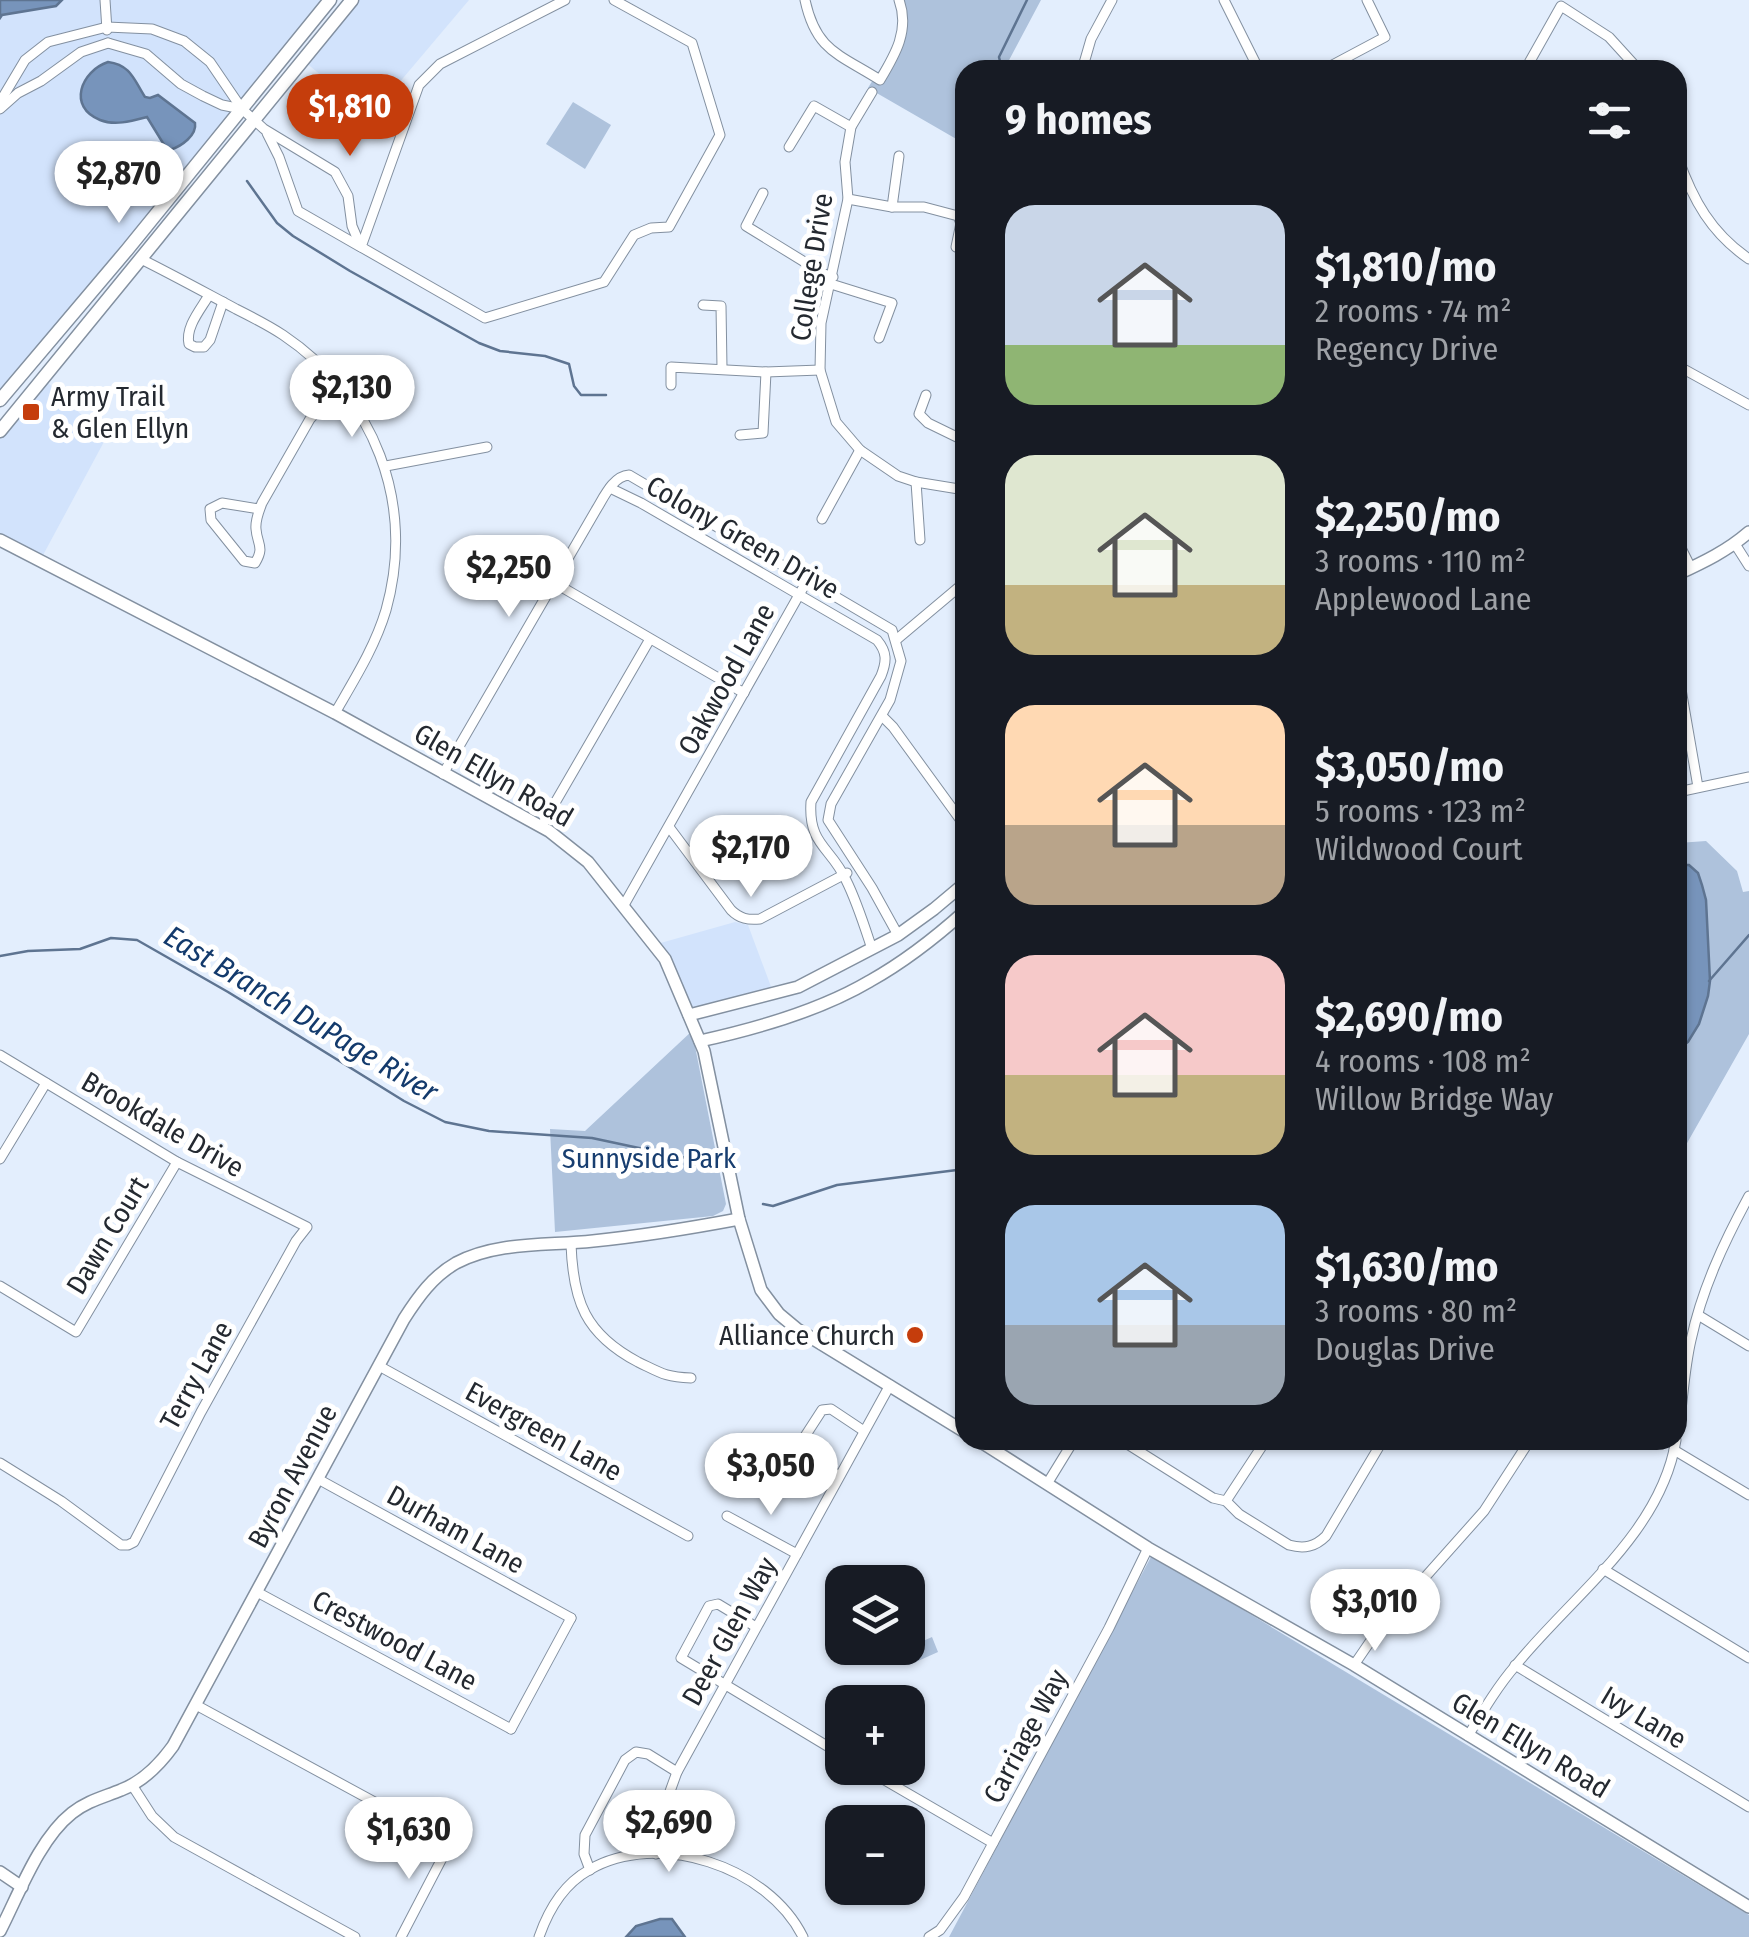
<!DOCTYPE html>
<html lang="en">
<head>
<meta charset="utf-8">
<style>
	:root { --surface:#171b24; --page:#20242c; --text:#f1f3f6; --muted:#9ea1a6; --accent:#c53d0c }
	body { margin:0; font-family:"Fira Sans Condensed",sans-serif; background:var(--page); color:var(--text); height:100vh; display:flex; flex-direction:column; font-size:38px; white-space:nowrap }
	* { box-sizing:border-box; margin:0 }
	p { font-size:32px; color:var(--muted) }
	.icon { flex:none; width:55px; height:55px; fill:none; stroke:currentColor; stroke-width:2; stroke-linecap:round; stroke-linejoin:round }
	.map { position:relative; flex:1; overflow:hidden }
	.details { position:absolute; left:955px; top:60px; width:732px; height:1390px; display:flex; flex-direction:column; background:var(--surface); border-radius:30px; box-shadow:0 2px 8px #0004 }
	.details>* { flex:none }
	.buttons { position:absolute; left:825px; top:1565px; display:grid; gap:20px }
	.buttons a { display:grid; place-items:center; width:100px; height:100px; border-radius:20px; background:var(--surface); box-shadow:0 2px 8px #0004; font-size:50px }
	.price { position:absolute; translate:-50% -85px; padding:0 22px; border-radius:35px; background:#fff; color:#222; font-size:32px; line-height:65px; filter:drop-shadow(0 2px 5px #0008) }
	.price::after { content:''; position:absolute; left:50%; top:60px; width:30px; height:22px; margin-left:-15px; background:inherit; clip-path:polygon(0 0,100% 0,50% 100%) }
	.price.selected { background:var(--accent); color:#fff }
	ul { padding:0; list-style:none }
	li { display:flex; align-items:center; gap:30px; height:250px; padding:0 50px }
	li span { display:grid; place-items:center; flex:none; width:280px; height:200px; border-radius:30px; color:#555 }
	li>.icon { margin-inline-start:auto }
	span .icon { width:120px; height:120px; fill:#fffc; stroke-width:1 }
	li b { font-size:42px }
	h2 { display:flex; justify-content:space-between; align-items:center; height:120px; padding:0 50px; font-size:42px }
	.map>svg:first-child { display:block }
	.built { fill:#d2e3fc }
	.green { fill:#aec2dc }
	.water { fill:#7794bb; stroke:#5e7491; stroke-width:2.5 }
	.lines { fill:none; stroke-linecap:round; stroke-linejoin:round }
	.stream { stroke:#5e7491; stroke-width:2.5 }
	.minor-casing { stroke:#8390a0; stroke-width:11 }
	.tertiary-casing { stroke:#8390a0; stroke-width:14 }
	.secondary-casing { stroke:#8390a0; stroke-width:15 }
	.minor { stroke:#fff; stroke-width:9 }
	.tertiary { stroke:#fff; stroke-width:11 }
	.secondary { stroke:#fff; stroke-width:12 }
	.poi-dot { fill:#c53d0c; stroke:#fff; stroke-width:4 }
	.labels { text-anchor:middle; stroke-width:10; stroke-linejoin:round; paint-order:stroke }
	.street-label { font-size:28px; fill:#242930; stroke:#fff }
	.poi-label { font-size:28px; fill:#242930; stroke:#fff; text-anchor:start }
	.park-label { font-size:28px; fill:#183e70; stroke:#fff }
	.water-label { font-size:30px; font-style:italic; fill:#133a6c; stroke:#fff }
</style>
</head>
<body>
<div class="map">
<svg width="1749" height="1937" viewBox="0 0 1749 1937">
	<rect width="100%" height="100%" fill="#e3eefd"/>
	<g class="built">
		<path d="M0 0H323L0 396Z"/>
		<path d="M357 0H469L371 116 305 62Z"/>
		<path d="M45 380 106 438 42 557 0 536V437Z"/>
		<path d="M735 922 748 925 773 992 690 1012 657 944Z"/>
	</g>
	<g class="green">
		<path d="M896 0H1041L1007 64 1008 70H965V144L868 88C884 62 909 31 896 0Z"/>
		<path d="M573 102 611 125 585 169 546 144Z"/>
		<path d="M1706 841 1737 871 1743 892 1749 891V1034L1678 1159V843Z"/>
		<path d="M692 1031 726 1204 723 1211 713 1216 555 1232 550 1129 585 1131Z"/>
		<path d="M1152 1555 1749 1915V1937H949Z"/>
		<path d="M932 1637 938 1652 909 1665 903 1650Z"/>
	</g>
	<g class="water">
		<path d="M0 0H62L56 6 2 15 0 18Z"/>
		<path d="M108 62C131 65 134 80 145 97L150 98 158 95 195 123C197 135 182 146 170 150L166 148 147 117C132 121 115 126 100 120 67 107 81 71 108 62Z"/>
		<path d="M1678 865H1689L1698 873 1702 885 1706 900 1710 981 1708 996 1699 1024 1688 1042 1678 1049Z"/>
		<path d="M660 1919H672L685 1937H626L636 1926Z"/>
	</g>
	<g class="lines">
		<g class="stream">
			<path d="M1002 70 999 57 1027 0"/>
			<path d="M247 181 277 223 293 236 350 271 479 343 500 351 545 356 569 364 574 386 581 395H606"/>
			<path d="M0 956 28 951 80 949 111 938 137 940 228 992 404 1101 445 1122 489 1131 592 1138 700 1161"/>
			<path d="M1709 981 1749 935"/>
			<path d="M763 1204 773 1206 837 1185 965 1169"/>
		</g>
		<g class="minor-casing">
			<g id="minor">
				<path d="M105 0 107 30"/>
				<path d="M565 0 440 64 419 85 361 247 485 318 604 282 634 235 651 228 669 227 720 135 692 43 614 0"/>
				<path d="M805 0C816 51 839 54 880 80 895 55 910 30 899 0"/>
				<path d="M1224 0 1259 70"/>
				<path d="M108 43 146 54 181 84 203 96 222 105 242 109"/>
				<path d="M1082 70 1091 39 1112 0"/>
				<path d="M1323 70 1385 37 1367 0"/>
				<path d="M1525 70 1561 6 1609 37 1639 70"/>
				<path d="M872 92 851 127 845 162 848 199 821 323 820 370 836 422 860 450 898 476 916 482 965 490"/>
				<path d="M0 102 25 60 48 42 107 27 152 29 184 41 210 62 242 109 264 129 335 172 348 196 352 226 361 247"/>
				<path d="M0 109 18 93 41 81 81 52 108 43"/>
				<path d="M267 133 279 157 298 211 359 246"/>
				<path d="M789 147 814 106 851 127"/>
				<path d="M1678 158C1693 200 1711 233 1749 259"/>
				<path d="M763 193 746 226 824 274 833 277"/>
				<path d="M848 199 892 207H924L958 216 961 223 956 247"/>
				<path d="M892 207 899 156"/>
				<path d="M141 259C173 275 204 292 236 309 252 317 268 325 283 335 374 396 416 503 386 610 375 647 354 680 335 713"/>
				<path d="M831 284 892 303 879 338"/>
				<path d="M209 295C201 309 185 327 189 344L195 347H204L210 340 223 302"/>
				<path d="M703 305 721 306 722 368"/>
				<path d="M1678 366 1749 405"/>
				<path d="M671 385V367L766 372 820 370"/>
				<path d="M926 395 919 414 928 423 965 441"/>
				<path d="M740 435 763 433 766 372"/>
				<path d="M386 466 487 447"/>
				<path d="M916 482 920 540"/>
				<path d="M610 488 641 503 877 640C887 652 887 661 881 676L811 802C808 845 831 847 846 880 857 902 864 925 872 949"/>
				<path d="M259 509 222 503 210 509 211 520 244 561 255 563C265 547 257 544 256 529 255 520 259 511 262 503L310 419 341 386"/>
				<path d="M822 519 860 450"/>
				<path d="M1678 542 1691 568"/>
				<path d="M1735 544 1749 566"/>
				<path d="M553 582 744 693"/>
				<path d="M896 640 965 582"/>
				<path d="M1678 672 1698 787"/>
				<path d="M882 716 893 727 965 826"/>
				<path d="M443 774 596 510C604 497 613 476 629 475L892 630 901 661 890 700 831 804 828 820 872 888 898 935"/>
				<path d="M1678 792 1749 777"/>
				<path d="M541 827 650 639"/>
				<path d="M669 827 731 910C740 919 748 920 760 919L847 873"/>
				<path d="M624 905 808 579"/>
				<path d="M0 1055 177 1162 307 1227 296 1241 201 1412 134 1542 128 1545H121L61 1501 0 1463"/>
				<path d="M0 1159 46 1083"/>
				<path d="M571 1244C573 1301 585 1334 638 1362 661 1373 665 1377 691 1378"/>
				<path d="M0 1286 76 1332 177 1162"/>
				<path d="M1698 1315 1749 1346"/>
				<path d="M379 1366 688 1536"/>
				<path d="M1678 1432C1683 1401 1684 1370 1691 1340 1702 1289 1724 1242 1749 1196"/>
				<path d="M1121 1440 1213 1498 1226 1501 1239 1514 1289 1545C1304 1549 1315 1547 1326 1536L1383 1440"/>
				<path d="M1674 1450 1749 1495"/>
				<path d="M839 1476 803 1453 800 1444 822 1410 831 1409 864 1431"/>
				<path d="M318 1479 571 1618"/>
				<path d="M1047 1484 1074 1440"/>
				<path d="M1226 1501 1266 1440"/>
				<path d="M727 1516 797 1554"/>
				<path d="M1603 1569 1749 1658"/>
				<path d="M257 1592 511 1729"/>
				<path d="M756 1627 718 1604 709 1606 681 1658 842 1755"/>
				<path d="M1354 1665 1378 1630 1484 1511 1530 1440"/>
				<path d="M1515 1665 1749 1807"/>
				<path d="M196 1705 450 1843"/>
				<path d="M511 1729 571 1618"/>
				<path d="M1468 1736C1483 1711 1497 1687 1516 1665 1572 1596 1661 1533 1676 1440"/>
				<path d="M864 1768 993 1843"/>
				<path d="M132 1785 152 1816 174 1837 355 1937"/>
				<path d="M656 1854 664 1808 677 1772 890 1385"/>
				<path d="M590 1870 584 1854 585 1835 625 1760 636 1752 648 1754 677 1772"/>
				<path d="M401 1937 450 1843"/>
				<path d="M539 1937C548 1911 564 1884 589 1870 658 1830 768 1866 803 1937"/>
				<path d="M929 1937 940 1930 964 1897 1109 1628 1148 1548"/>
			</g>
		</g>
		<g class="tertiary-casing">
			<g id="tertiary">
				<path d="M0 540 335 713 549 831 588 862 665 959 704 1051 739 1219 761 1290 779 1314 797 1329 965 1432"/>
				<path d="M1678 574C1704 562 1727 551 1749 532"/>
				<path d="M689 1015 798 987 898 935 934 909 965 883"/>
				<path d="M700 1041C755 1029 821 1010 870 981 904 962 936 937 965 911"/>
				<path d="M978 1440 1148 1548 1354 1665 1749 1907"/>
				<path d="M0 1872 22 1887"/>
				<path d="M0 1931C19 1894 39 1839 72 1813 87 1801 104 1797 121 1790 142 1782 160 1764 173 1746L404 1319C418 1297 433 1276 456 1263 498 1241 548 1246 593 1241 642 1236 691 1228 739 1219"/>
			</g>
		</g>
		<g class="secondary-casing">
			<g id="secondary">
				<path d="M0 400 127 250 330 0"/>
				<path d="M0 431 352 0"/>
			</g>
		</g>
		<use href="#minor" class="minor"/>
		<use href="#tertiary" class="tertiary"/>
		<use href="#secondary" class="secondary"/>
	</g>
	<g class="poi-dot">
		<rect x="21" y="402" width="20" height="20" rx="5"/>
		<circle cx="915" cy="1335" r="10"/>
	</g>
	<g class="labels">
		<g class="street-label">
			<text transform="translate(811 267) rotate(-81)" y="10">College Drive</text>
			<text transform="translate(743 537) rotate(30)" y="10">Colony Green Drive</text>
			<text transform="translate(726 679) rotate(-61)" y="10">Oakwood Lane</text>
			<text transform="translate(494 775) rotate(30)" y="10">Glen Ellyn Road</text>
			<text transform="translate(163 1124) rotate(30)" y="10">Brookdale Drive</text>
			<text transform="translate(107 1235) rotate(-59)" y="10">Dawn Court</text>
			<text transform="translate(196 1375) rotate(-61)" y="10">Terry Lane</text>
			<text transform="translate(544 1431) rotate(29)" y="10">Evergreen Lane</text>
			<text transform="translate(292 1476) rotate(-62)" y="10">Byron Avenue</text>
			<text transform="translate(456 1529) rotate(29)" y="10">Durham Lane</text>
			<text transform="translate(729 1631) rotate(-61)" y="10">Deer Glen Way</text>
			<text transform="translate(395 1640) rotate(28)" y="10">Crestwood Lane</text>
			<text transform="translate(1644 1717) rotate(31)" y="10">Ivy Lane</text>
			<text transform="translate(1025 1736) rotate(-62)" y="10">Carriage Way</text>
			<text transform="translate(1531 1745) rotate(31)" y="10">Glen Ellyn Road</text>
		</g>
		<g class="poi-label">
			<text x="51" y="406">Army Trail<tspan x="51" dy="32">&amp; Glen Ellyn</tspan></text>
			<text x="895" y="1345" text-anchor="end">Alliance Church</text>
		</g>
		<g class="park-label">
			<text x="649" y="1168">Sunnyside Park</text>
		</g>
		<g class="water-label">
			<text transform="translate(301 1014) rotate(31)" y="10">East Branch DuPage River</text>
		</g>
	</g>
</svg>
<div class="buttons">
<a><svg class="icon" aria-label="layers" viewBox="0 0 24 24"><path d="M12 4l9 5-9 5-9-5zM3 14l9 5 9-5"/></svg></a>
<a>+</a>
<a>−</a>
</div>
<b class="price selected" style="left:350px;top:159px">$1,810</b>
<b class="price" style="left:119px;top:226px">$2,870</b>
<b class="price" style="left:352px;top:440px">$2,130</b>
<b class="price" style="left:509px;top:620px">$2,250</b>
<b class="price" style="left:751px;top:900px">$2,170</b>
<b class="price" style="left:771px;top:1518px">$3,050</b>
<b class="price" style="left:1375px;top:1654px">$3,010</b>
<b class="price" style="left:669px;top:1875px">$2,690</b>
<b class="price" style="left:409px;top:1882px">$1,630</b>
<section class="details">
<h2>9 homes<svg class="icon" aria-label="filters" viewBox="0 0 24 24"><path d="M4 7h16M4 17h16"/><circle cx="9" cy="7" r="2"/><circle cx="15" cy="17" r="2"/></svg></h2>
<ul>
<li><span style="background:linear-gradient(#c9d6e8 70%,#8fb573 0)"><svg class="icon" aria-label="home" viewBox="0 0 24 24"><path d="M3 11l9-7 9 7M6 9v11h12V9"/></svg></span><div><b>$1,810/mo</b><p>2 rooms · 74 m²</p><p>Regency Drive</p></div></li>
<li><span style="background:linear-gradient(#dfe7d0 65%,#c2b280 0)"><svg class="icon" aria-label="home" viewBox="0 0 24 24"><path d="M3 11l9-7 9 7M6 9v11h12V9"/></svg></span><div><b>$2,250/mo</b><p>3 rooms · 110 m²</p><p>Applewood Lane</p></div></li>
<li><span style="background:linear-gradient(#ffd9b3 60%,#b9a48a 0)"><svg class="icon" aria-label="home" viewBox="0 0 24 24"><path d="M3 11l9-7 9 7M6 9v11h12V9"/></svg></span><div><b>$3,050/mo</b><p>5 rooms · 123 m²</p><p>Wildwood Court</p></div></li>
<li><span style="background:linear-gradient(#f6c9c9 60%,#c2b280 0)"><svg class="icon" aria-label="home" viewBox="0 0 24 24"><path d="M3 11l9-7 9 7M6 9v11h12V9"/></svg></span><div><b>$2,690/mo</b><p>4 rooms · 108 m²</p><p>Willow Bridge Way</p></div></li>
<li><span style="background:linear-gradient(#a9c7e8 60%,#9aa5b1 0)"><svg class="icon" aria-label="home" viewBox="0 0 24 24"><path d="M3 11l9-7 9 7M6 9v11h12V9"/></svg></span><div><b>$1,630/mo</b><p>3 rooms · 80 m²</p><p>Douglas Drive</p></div></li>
</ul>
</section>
</div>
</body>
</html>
